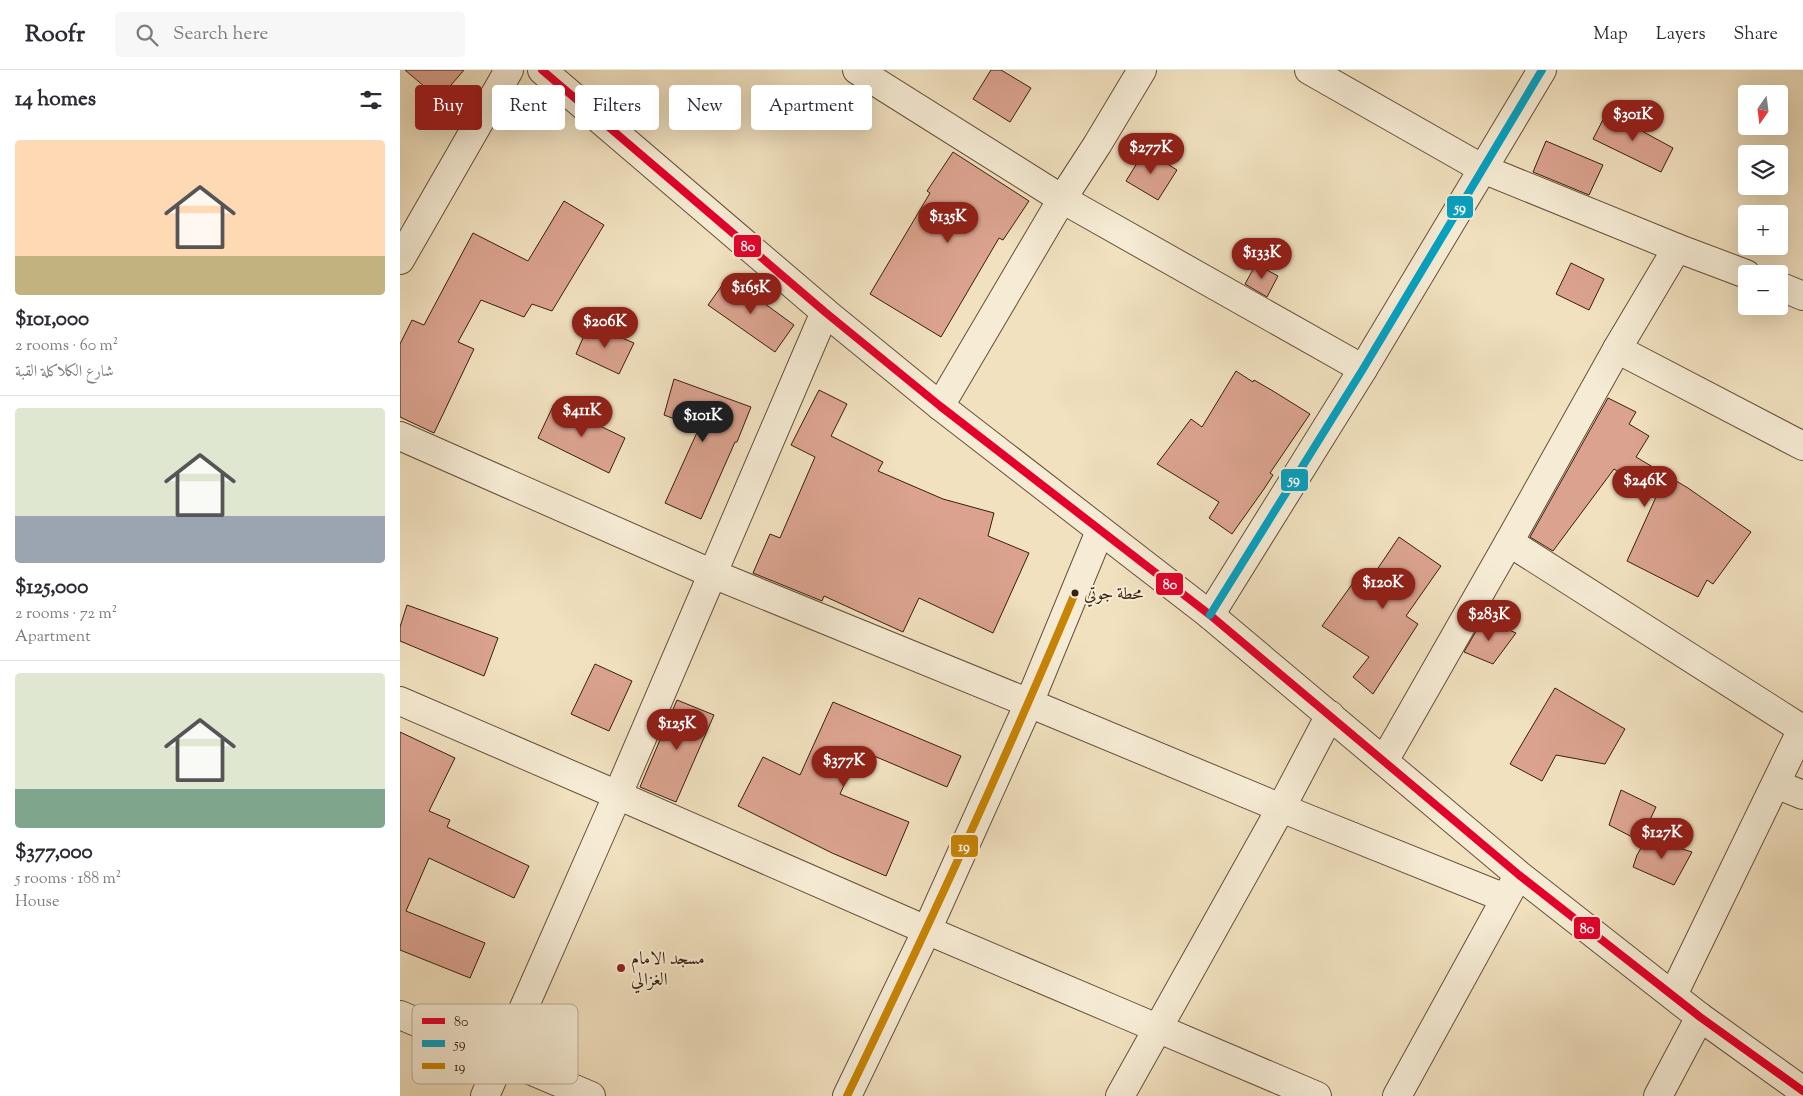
<!DOCTYPE html>
<html lang="en">
<head>
<meta charset="utf-8">
<style>
	:root { --surface:#fff; --page:#f7f7f7; --text:#2b2b33; --muted:#7c7c81; --line:#e1e1e2; --accent:#8f2418 }
	body { margin:0; font-family:"Sorts Mill Goudy",Amiri,serif; background:var(--page); color:var(--text); height:100vh; display:flex; flex-direction:column; font-size:19px; white-space:nowrap }
	* { box-sizing:border-box; margin:0 }
	p { font-size:16px; color:var(--muted) }
	.icon { flex:none; width:28px; height:28px; fill:none; stroke:currentColor; stroke-width:2; stroke-linecap:round; stroke-linejoin:round }
	.map { position:relative; flex:1; overflow:hidden }
	.drawer { display:flex; flex-direction:column; background:var(--surface); width:400px }
	.drawer>* { flex:none }
	.top-card { position:absolute; left:15px; top:15px; width:475px; height:45px; display:flex; gap:10px }
	.needle { width:32px; rotate:194deg }
	.tools { position:absolute; left:1338px; top:15px; display:grid; gap:10px }
	.tools a { display:grid; place-items:center; width:50px; height:50px; border-radius:5px; background:var(--surface); box-shadow:0 5px 20px #0002; font-size:25px }
	.price { position:absolute; translate:-50% -42px; padding:0 11px; border-radius:18px; background:var(--accent); color:#fff; font-size:16px; line-height:32px; filter:drop-shadow(0 1px 2px #0008) }
	.price::after { content:''; position:absolute; left:50%; top:30px; width:15px; height:11px; margin-left:-8px; background:inherit; clip-path:polygon(0 0,100% 0,50% 100%) }
	.price.on { background:#222; color:#fff }
	ul { padding:0; list-style:none }
	li { display:grid; align-content:center; gap:10px; height:265px; padding:0 15px }
	li+li { border-top:1px solid var(--line) }
	li span { display:grid; place-items:center; height:155px; border-radius:5px; color:#555 }
	li>.icon { margin-inline-start:auto }
	span .icon { width:90px; height:90px; fill:#fffc; stroke-width:1 }
	li b { font-size:21px }
	h2 { display:flex; justify-content:space-between; align-items:center; height:60px; padding:0 15px; font-size:21px }
	.pill { padding:0 18px; border-radius:5px; background:var(--surface); box-shadow:0 5px 20px #0002; font-size:18px; line-height:45px }
	.pill.on { background:var(--accent); color:#fff }
	header { display:flex; align-items:center; gap:30px; box-sizing:border-box; height:70px; padding:0 25px; background:var(--surface); border-bottom:1px solid var(--line) }
	header strong { font-size:24px }
	nav { display:flex; gap:28px; margin-inline-start:auto; font-size:18px }
	.search { width:350px; height:45px; background:var(--page); display:flex; align-items:center; gap:12px; box-sizing:border-box; padding:0 18px; border-radius:5px; color:var(--muted); font-size:19px }
	main { display:flex; flex:1; min-height:0 }
	.map>svg:first-child { display:block }
	.building { fill:#dba38f; stroke:#391e0d }
	.lines { fill:none; stroke-linecap:round; stroke-linejoin:round }
	.minor-casing { stroke:#674f3a; stroke-width:30 }
	.minor { stroke:#f6ecd5; stroke-width:28 }
	.bus-1-casing { stroke:#f6ecd5; stroke-width:11 }
	.bus-2-casing { stroke:#f6ecd5; stroke-width:11 }
	.bus-3-casing { stroke:#f6ecd5; stroke-width:11 }
	.bus-1 { stroke:#e4002b; stroke-width:8 }
	.bus-2 { stroke:#03a2c4; stroke-width:8 }
	.bus-3 { stroke:#c88403; stroke-width:8 }
	.bus-dot { fill:#391e0d; stroke:#f6ecd5; stroke-width:2 }
	.poi-dot { fill:#8f2418; stroke:#f6ecd5; stroke-width:2 }
	.labels { text-anchor:middle; stroke-width:4; stroke-linejoin:round; paint-order:stroke }
	.bus-label { font-size:17px; fill:#391e0d; stroke:#f6ecd5; text-anchor:start }
	.poi-label { font-size:18px; fill:#391e0d; stroke:#f6ecd5; text-anchor:start }
	.key { fill:#f6ecd5; stroke:#bdae99; stroke-width:1 }
	.key-label { font-size:14px; fill:#391e0d }
	.line-badge { stroke:#f6ecd5; stroke-width:2 }
	.badge-label { font-size:14px; text-anchor:middle; font-weight:bold; fill:#fff }
</style>
</head>
<body>
<header>
<strong>Roofr</strong>
<div class="search"><svg class="icon" aria-label="search" viewBox="0 0 24 24"><circle cx="10" cy="10" r="6"/><path d="M15 15l6 6"/></svg>Search here</div>
<nav><a>Map</a><a>Layers</a><a>Share</a></nav>
</header>
<main>
<section class="drawer">
<h2>14 homes<svg class="icon" aria-label="filters" viewBox="0 0 24 24"><path d="M4 7h16M4 17h16"/><circle cx="9" cy="7" r="2"/><circle cx="15" cy="17" r="2"/></svg></h2>
<ul>
<li><span style="background:linear-gradient(#ffd9b3 75%,#c2b280 0)"><svg class="icon" aria-label="home" viewBox="0 0 24 24"><path d="M3 11l9-7 9 7M6 9v11h12V9"/></svg></span><div><b>$101,000</b><p>2 rooms · 60 m²</p><p>شارع الكلاكلة القبة</p></div></li>
<li><span style="background:linear-gradient(#dfe7d0 70%,#9aa5b1 0)"><svg class="icon" aria-label="home" viewBox="0 0 24 24"><path d="M3 11l9-7 9 7M6 9v11h12V9"/></svg></span><div><b>$125,000</b><p>2 rooms · 72 m²</p><p>Apartment</p></div></li>
<li><span style="background:linear-gradient(#dfe7d0 75%,#7fa58c 0)"><svg class="icon" aria-label="home" viewBox="0 0 24 24"><path d="M3 11l9-7 9 7M6 9v11h12V9"/></svg></span><div><b>$377,000</b><p>5 rooms · 188 m²</p><p>House</p></div></li>
</ul>
</section>
<div class="map">
<svg width="1403" height="1026" viewBox="0 0 1403 1026">
	<rect width="100%" height="100%" fill="#f1e1bf"/>
	<filter id="stains"><feTurbulence type="fractalNoise" baseFrequency=".004" numOctaves="4"/><feColorMatrix values="0 0 0 0 .2 0 0 0 0 .09 0 0 0 0 .02 0 0 0 .5 -.17"/></filter>
	<radialGradient id="worn" r=".72"><stop offset=".6" stop-color="#630" stop-opacity="0"/><stop offset="1" stop-color="#630" stop-opacity=".3"/></radialGradient>
	<g class="building">
		<path d="M5 0H64L39 29Z"/>
		<path d="M591 0H601L631 18 610 52 573 29Z"/>
		<path d="M1207 42 1273 78 1261 102 1193 69Z"/>
		<path d="M1146 71 1203 95 1189 125 1133 102Z"/>
		<path d="M745 80 777 100 758 130 726 111Z"/>
		<path d="M553 82 629 131 603 170 599 168 541 267 470 224 530 123 527 121Z"/>
		<path d="M164 131 204 155 152 241 132 234 124 247 81 230 58 272 74 279 34 363 0 347V274L12 250 24 255 73 163 128 191Z"/>
		<path d="M1171 193 1204 209 1189 240 1156 224Z"/>
		<path d="M856 194 878 206 867 227 845 214Z"/>
		<path d="M328 207 394 255 375 282 308 235Z"/>
		<path d="M189 254 234 273 219 304 176 284Z"/>
		<path d="M836 301 853 312 854 310 873 321 910 344 870 403 873 405 864 419 832 464 809 448 819 432 757 394 791 349 802 357Z"/>
		<path d="M274 309 351 337 337 372H335L301 449 265 433 299 358 264 345Z"/>
		<path d="M419 320 447 334 431 366 483 392 478 401 543 429 594 443 588 466 629 483 593 563 519 528 503 562 424 526 422 531 353 503 370 464 380 468 415 387 391 375Z"/>
		<path d="M1208 328 1236 342 1229 354 1249 366 1236 387 1288 418 1351 462 1313 514 1307 510 1298 527 1227 491 1256 427 1214 399 1153 481 1130 467Z"/>
		<path d="M154 334 225 368 209 403 138 368Z"/>
		<path d="M999 467 1041 496 1006 546 1018 554 973 624 953 607 969 587 922 556 958 506 968 513Z"/>
		<path d="M7 535 98 568 84 606 0 571V557Z"/>
		<path d="M1083 549 1116 563 1093 594 1064 582Z"/>
		<path d="M195 594 232 611 209 661 171 644Z"/>
		<path d="M1155 618 1225 659 1205 694 1156 685 1142 711 1110 694Z"/>
		<path d="M277 630 314 645 276 732 240 717Z"/>
		<path d="M433 632 561 686 547 717 460 680 440 724 509 752 486 806 432 783 338 736 363 687 400 705Z"/>
		<path d="M0 662 55 688 29 741 50 750 47 757 129 796 114 828 29 788 6 841 85 873 70 908 0 880Z"/>
		<path d="M1221 720 1256 737 1240 771 1209 755Z"/>
		<path d="M1247 768 1292 782 1274 815 1233 797 1237 785Z"/>
	</g>
	<g class="lines">
		<g class="minor-casing">
			<g id="minor">
				<path d="M142 0 425 242 540 336 810 545 1119 805 1300 947 1403 1021"/>
				<path d="M457 0 662 129 963 299"/>
				<path d="M909 0 1083 99 1277 178 1346 204"/>
				<path d="M0 190 109 0"/>
				<path d="M1379 216 1403 226"/>
				<path d="M1217 279 1403 376"/>
				<path d="M540 336 662 129 697 75 742 0"/>
				<path d="M0 366 313 504 629 633 881 738 1105 828"/>
				<path d="M1109 472 1402 659"/>
				<path d="M810 545 963 299 1142 0"/>
				<path d="M0 631C175 706 350 783 524 859 655 916 786 969 917 1026"/>
				<path d="M984 691 1109 472 1217 279 1277 178"/>
				<path d="M1376 714 1403 725"/>
				<path d="M1273 925 1403 657"/>
				<path d="M0 945 191 1026"/>
				<path d="M85 1026 218 724 425 242"/>
				<path d="M447 1026 527 860 629 633 700 461"/>
				<path d="M720 1026 881 738 930 645"/>
				<path d="M997 1026 1114 813"/>
				<path d="M1258 1026 1300 947"/>
			</g>
		</g>
		<use href="#minor" class="minor"/>
		<g class="bus-1-casing">
			<path id="bus-1" d="M142 0 425 242 540 336 810 545 1119 805 1300 947 1403 1021"/>
		</g>
		<g class="bus-2-casing">
			<path id="bus-2" d="M810 545 963 299 1142 0"/>
		</g>
		<g class="bus-3-casing">
			<path id="bus-3" d="M447 1026C527 860 604 693 675 523"/>
		</g>
		<use href="#bus-1" class="bus-1"/>
		<use href="#bus-2" class="bus-2"/>
		<use href="#bus-3" class="bus-3"/>
	</g>
	<circle class="bus-dot" cx="675" cy="523" r="4.5"/>
	<circle class="poi-dot" cx="221" cy="898" r="5"/>
	<g class="labels">
		<g class="bus-label">
			<text x="684" y="529">محطة جوتي</text>
		</g>
		<g class="poi-label">
			<text x="231" y="894">مسجد الامام<tspan x="231" dy="21">الغزالي</tspan></text>
		</g>
	</g>
	<rect x="12" y="934" width="166" height="80" rx="8" class="key"/>
	<rect x="22" y="948" width="23" height="6" fill="#e4002b"/>
	<rect x="22" y="970" width="23" height="7" fill="#03a2c4"/>
	<rect x="22" y="993" width="23" height="6" fill="#c88403"/>
	<g class="key-label">
		<text x="54" y="956">80</text>
		<text x="54" y="978">59</text>
		<text x="54" y="1001">19</text>
	</g>
	<g class="line-badge">
		<rect x="1046" y="125" width="28" height="24" rx="5" fill="#03a2c4"/>
		<rect x="333" y="164" width="29" height="24" rx="5" fill="#e4002b"/>
		<rect x="880" y="398" width="29" height="24" rx="5" fill="#03a2c4"/>
		<rect x="755" y="502" width="29" height="24" rx="5" fill="#e4002b"/>
		<rect x="550" y="764" width="29" height="24" rx="5" fill="#c88403"/>
		<rect x="1173" y="846" width="28" height="24" rx="5" fill="#e4002b"/>
	</g>
	<g class="badge-label">
		<text x="1060" y="142">59</text>
		<text x="348" y="181">80</text>
		<text x="894" y="414">59</text>
		<text x="770" y="519">80</text>
		<text x="564" y="781">19</text>
		<text x="1187" y="863">80</text>
	</g>
	<rect width="100%" height="100%" filter="url(#stains)"/>
	<rect width="100%" height="100%" fill="url(#worn)"/>
</svg>
<div class="tools">
<a><svg class="needle" viewBox="-14 -14 28 28"><path d="M0-13l5 13h-10z" fill="#e53935"/><path d="M0 13l5-13h-10z" fill="#7c7c81"/></svg></a>
<a><svg class="icon" aria-label="layers" viewBox="0 0 24 24"><path d="M12 4l9 5-9 5-9-5zM3 14l9 5 9-5"/></svg></a>
<a>+</a>
<a>−</a>
</div>
<b class="price" style="left:1233px;top:72px">$301K</b>
<b class="price" style="left:751px;top:105px">$277K</b>
<b class="price" style="left:548px;top:174px">$135K</b>
<b class="price" style="left:862px;top:210px">$133K</b>
<b class="price" style="left:351px;top:245px">$165K</b>
<b class="price" style="left:205px;top:279px">$206K</b>
<b class="price" style="left:182px;top:368px">$411K</b>
<b class="price on" style="left:303px;top:373px">$101K</b>
<b class="price" style="left:1245px;top:438px">$246K</b>
<b class="price" style="left:983px;top:540px">$120K</b>
<b class="price" style="left:1089px;top:572px">$283K</b>
<b class="price" style="left:277px;top:681px">$125K</b>
<b class="price" style="left:444px;top:718px">$377K</b>
<b class="price" style="left:1262px;top:790px">$127K</b>
<div class="top-card">
<a class="pill on">Buy</a>
<a class="pill">Rent</a>
<a class="pill">Filters</a>
<a class="pill">New</a>
<a class="pill">Apartment</a>
</div>
</div>
</main>
</body>
</html>
